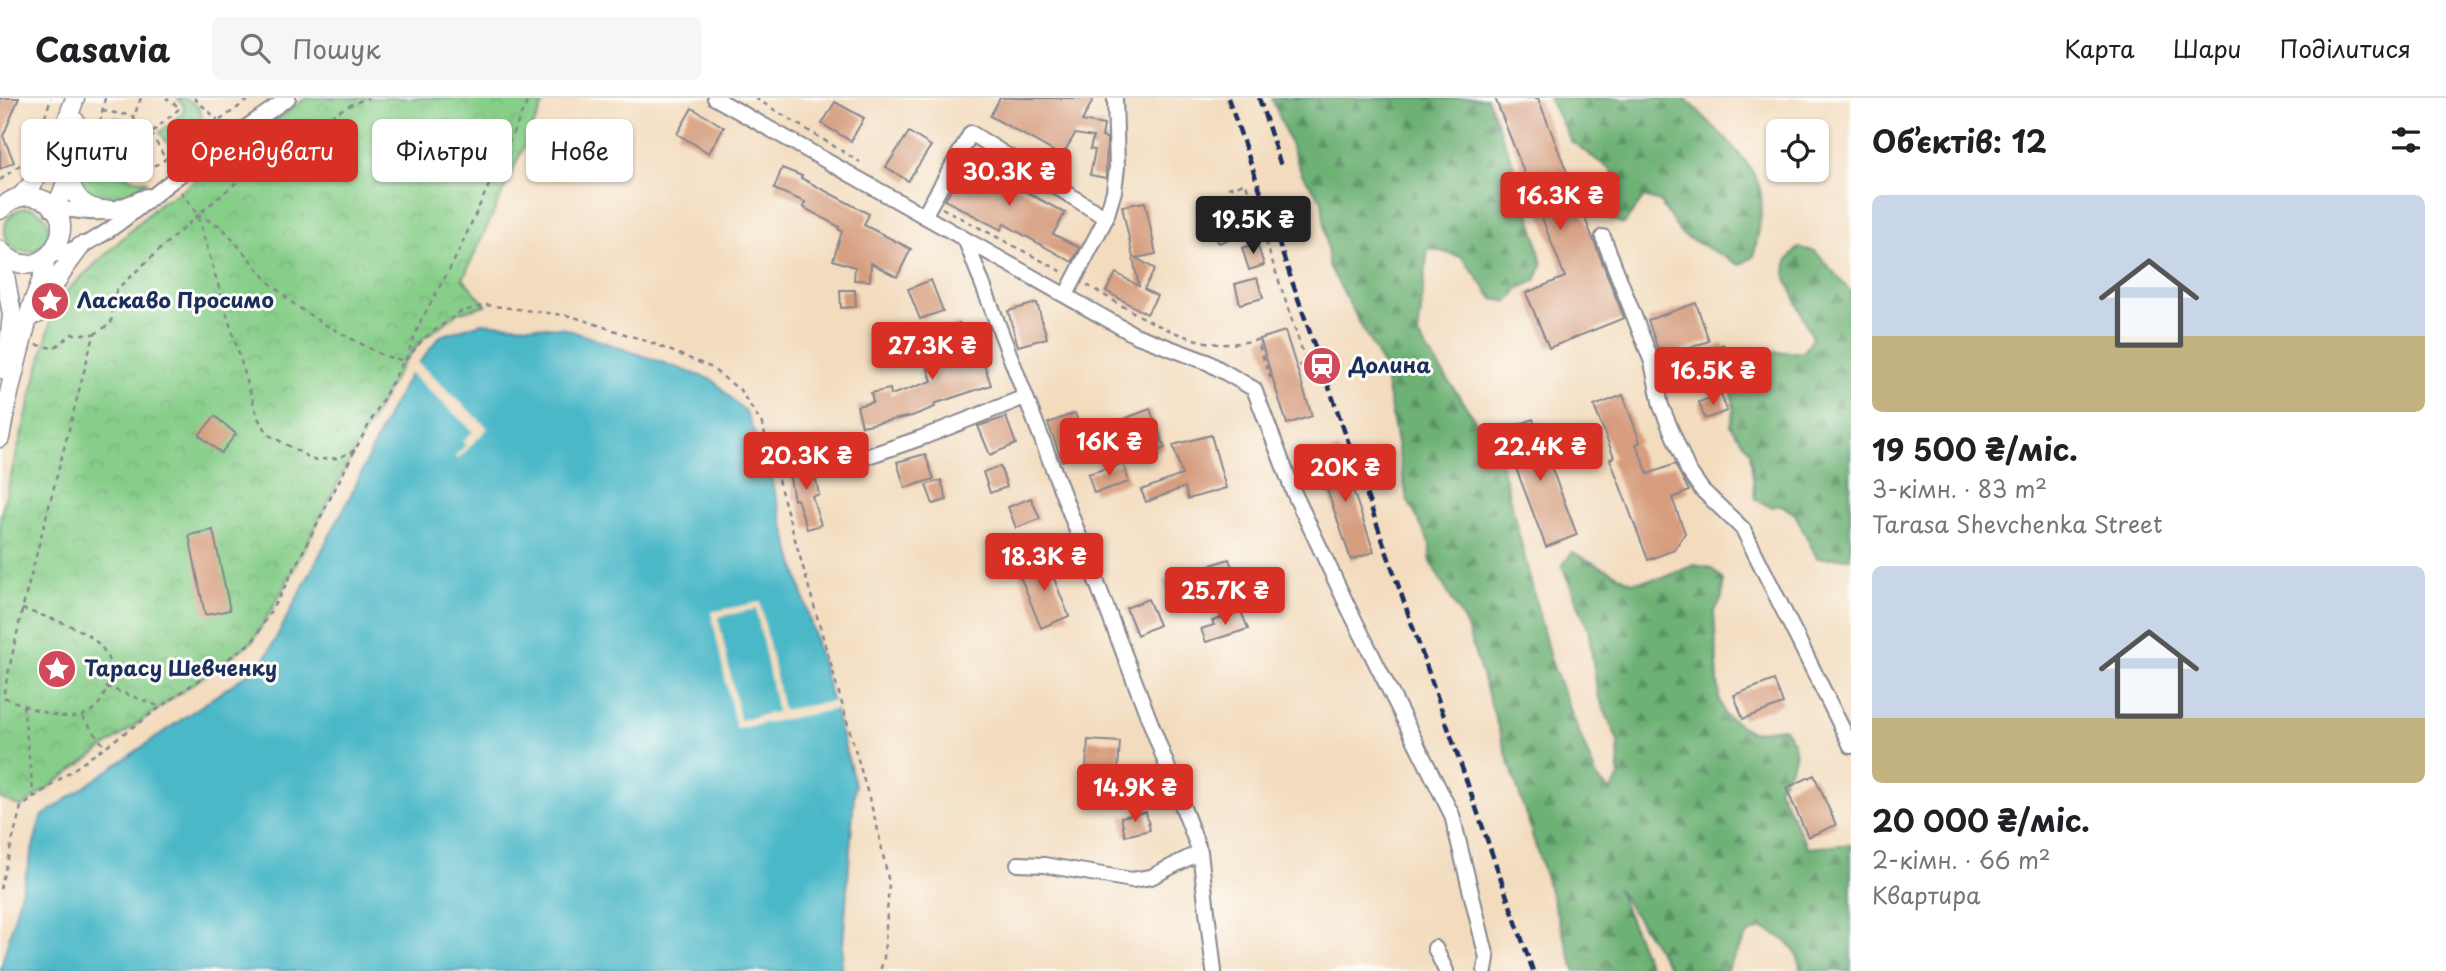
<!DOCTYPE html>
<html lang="uk">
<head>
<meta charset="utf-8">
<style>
	:root { --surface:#fff; --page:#f6f6f6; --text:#202124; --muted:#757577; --line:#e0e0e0; --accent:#d93025 }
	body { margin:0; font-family:"Playpen Sans",sans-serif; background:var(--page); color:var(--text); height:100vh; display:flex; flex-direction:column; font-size:26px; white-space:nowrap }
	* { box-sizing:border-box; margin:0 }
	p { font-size:23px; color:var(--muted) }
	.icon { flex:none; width:38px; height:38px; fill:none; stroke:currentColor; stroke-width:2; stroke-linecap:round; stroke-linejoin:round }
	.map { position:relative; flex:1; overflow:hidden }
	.sheet { display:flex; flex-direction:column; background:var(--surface); width:595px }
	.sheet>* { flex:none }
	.hud { position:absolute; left:21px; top:21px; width:665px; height:63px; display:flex; gap:14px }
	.fabs { position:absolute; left:1766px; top:21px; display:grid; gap:14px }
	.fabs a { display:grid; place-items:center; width:63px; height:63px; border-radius:10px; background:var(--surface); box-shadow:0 2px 5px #0004; font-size:35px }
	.price { position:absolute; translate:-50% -60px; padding:0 16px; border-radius:7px; background:var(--accent); color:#fff; font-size:23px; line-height:46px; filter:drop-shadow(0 2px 4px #0008) }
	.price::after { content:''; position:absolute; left:50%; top:42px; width:21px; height:16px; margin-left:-10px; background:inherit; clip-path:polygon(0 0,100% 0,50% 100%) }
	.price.current { background:#222; color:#fff }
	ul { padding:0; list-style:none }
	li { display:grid; align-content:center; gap:14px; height:371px; padding:0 21px }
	li span { display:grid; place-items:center; height:217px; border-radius:10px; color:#555 }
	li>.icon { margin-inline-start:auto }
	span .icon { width:126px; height:126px; fill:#fffc; stroke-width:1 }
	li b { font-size:30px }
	h2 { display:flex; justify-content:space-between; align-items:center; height:84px; padding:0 21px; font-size:30px }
	.pill { padding:0 24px; border-radius:10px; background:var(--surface); box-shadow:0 2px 5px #0004; font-size:24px; line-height:63px }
	.pill.current { background:var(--accent); color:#fff }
	header { display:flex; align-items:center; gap:42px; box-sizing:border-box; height:98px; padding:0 35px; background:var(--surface); border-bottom:2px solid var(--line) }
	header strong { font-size:33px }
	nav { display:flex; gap:38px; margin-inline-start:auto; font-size:24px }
	.search { width:490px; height:63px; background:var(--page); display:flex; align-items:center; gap:18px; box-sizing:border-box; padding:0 24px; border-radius:10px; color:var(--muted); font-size:26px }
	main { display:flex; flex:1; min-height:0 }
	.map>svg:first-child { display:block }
	.grass { fill:url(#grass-tufts); stroke:#517e74; stroke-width:2 }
	.forest { fill:url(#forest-firs); stroke:#44706a; stroke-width:2 }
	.park { fill:url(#park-crowns); stroke:#517e74; stroke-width:2 }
	.water { fill:#4cb8c8; stroke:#347493; stroke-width:2 }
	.pier { fill:#f3dcbe; fill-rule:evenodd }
	.building { fill:#d69d7e }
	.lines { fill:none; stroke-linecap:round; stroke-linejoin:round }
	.minor-casing { stroke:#87868e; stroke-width:18 }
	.major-casing { stroke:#87868e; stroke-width:21 }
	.path { stroke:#87868e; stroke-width:2.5; stroke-dasharray:5 5; stroke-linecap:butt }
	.minor { stroke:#fff; stroke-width:14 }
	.major { stroke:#fff; stroke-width:18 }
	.rail { stroke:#1b2f5e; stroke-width:4.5; stroke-dasharray:10 5; stroke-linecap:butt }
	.labels { text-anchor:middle; stroke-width:6; stroke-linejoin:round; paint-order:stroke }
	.poi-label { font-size:21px; font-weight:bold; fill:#1b2f5e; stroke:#fdfcf7; text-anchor:start }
</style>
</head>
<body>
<header>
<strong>Casavia</strong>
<div class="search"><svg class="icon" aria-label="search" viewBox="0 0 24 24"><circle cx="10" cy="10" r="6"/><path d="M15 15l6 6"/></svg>Пошук</div>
<nav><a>Карта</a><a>Шари</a><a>Поділитися</a></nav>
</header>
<main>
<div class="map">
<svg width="1851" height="873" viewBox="0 0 1851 873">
	<defs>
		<pattern id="grass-tufts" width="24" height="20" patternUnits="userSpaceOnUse" patternTransform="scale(1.75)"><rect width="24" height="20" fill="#87ce89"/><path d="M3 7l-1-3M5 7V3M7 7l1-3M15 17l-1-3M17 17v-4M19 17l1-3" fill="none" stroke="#74b179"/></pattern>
		<pattern id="forest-firs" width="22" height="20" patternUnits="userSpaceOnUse" patternTransform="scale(1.75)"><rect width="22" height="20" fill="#6db175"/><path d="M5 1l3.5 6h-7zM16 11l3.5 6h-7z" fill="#599063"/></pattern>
		<pattern id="park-crowns" width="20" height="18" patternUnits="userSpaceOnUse" patternTransform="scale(1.75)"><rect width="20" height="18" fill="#87ce89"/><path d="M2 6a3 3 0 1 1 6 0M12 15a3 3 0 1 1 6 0" fill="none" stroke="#74b179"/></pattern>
	</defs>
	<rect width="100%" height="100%" fill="#fdfcf7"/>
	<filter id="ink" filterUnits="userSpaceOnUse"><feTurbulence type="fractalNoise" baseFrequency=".0143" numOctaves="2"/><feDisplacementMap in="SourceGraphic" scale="14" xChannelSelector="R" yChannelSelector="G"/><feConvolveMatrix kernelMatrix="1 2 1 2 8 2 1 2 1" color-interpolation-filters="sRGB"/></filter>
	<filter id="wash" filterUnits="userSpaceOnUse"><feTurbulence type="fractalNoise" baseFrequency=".00686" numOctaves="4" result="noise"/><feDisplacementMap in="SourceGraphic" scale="28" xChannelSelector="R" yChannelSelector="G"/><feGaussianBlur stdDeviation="1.57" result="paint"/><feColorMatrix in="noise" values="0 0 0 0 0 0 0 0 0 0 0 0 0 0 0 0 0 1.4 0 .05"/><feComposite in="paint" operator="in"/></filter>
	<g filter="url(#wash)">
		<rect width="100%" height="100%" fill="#f3dcbe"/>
		<g class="grass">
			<path d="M179 0C189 0 201 8 202 19L192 29 166 44 160 34 184 14 183 6 178 2Z"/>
			<path d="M113 19 127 22C131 33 134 37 146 41L152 54C128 60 110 44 113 19Z"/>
			<path d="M88 33C100 64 112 79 147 83 119 103 120 108 85 102L75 79Z"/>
			<circle cx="27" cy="132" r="22"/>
		</g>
		<g class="forest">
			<path d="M1272 0H1487L1519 82 1534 131 1542 167 1535 183 1519 190 1509 204 1493 201 1462 159 1428 150 1418 238 1499 357 1550 560 1597 680 1610 693 1619 679 1618 643 1598 598 1588 530 1562 468 1572 454 1632 484 1663 480 1694 467 1711 470 1723 482 1722 500 1714 514 1719 601 1725 617 1750 634 1783 630C1806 656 1793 664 1778 690L1808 750 1851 746V873H1801C1797 845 1786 842 1763 830L1747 837 1726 873H1672L1617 790 1651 873H1575L1466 527 1430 463V445L1407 401 1383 268 1329 168 1322 103 1302 76Z"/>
			<path d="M1549 0H1685C1705 21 1751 61 1759 88 1766 109 1757 137 1754 158L1740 167 1681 136 1660 104 1644 99 1624 126 1609 121 1612 73 1571 43Z"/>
			<path d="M1798 150 1815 153 1851 194 1850 460H1817L1795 416 1781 407 1771 409 1755 401 1750 353 1730 327 1734 312 1732 296 1733 279 1755 254H1804L1812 240 1786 180 1787 163Z"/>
		</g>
		<path class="park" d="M306 0H546L463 181 486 207 460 214 424 240 402 266 355 352 282 494 253 543 21 709 0 700V420L56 203 160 105 181 93Z"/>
		<path class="water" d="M481 225 563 230 713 282 747 316 769 374 855 686 841 873H0L41 719 263 565 353 393 391 310 409 278 440 238Z"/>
		<g class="pier">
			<path d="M416 263 488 330 458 361 455 358 466 347 463 344 473 333 408 273Z"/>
			<path d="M760 504 783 612 835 603 837 611 736 631 711 514ZM756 511 777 614 740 622 718 519Z"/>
		</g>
		<g id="blocks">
			<g class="building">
				<path d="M0 0H19L3 38 14 64 0 71Z"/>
				<path d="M1000 0H1094L1082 23 1104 27 1102 39 1107 40 1106 80 1090 77 1095 52 1090 51 1093 39 1075 36 1062 58 990 18Z"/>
				<path d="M1495 0H1538L1624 220 1549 250 1526 195 1565 179Z"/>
				<path d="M835 4 864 20 851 43 822 26Z"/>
				<path d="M692 10 724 29 709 55 677 36Z"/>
				<path d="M588 25 617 35 609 57 581 47Z"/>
				<path d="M909 34 931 48 908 83 886 69Z"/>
				<path d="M967 62 1065 115 1053 136 1080 150 1072 164 1004 126 1001 132 945 102Z"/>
				<path d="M782 70 802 78 801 80 869 116 864 127 911 151 897 179 871 165 870 183 854 182 855 169 833 162 842 133 838 131 839 129 803 109 805 104 774 91Z"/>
				<path d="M1145 104 1156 156 1136 160 1155 171 1144 191 1157 198 1147 216 1106 193 1116 175 1139 188 1122 108Z"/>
				<path d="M1228 113 1236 139 1218 145 1210 118Z"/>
				<path d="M1257 145 1264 167 1249 172 1242 150Z"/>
				<path d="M1257 180 1263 200 1240 206 1235 186Z"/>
				<path d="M931 182 943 213 920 221 908 191Z"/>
				<path d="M840 192H855L856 209 841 210Z"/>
				<path d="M1037 205 1047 240 1018 248 1008 213Z"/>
				<path d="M1696 205 1709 243 1661 260 1648 222Z"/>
				<path d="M959 225 975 262 982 260 991 287 934 306 935 309 912 318 862 328 857 308 873 304 871 295 890 291 891 297 932 283 921 252 946 244 941 233Z"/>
				<path d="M1285 233 1312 318 1287 326 1260 241Z"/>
				<path d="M1723 246 1733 267 1720 274 1709 253Z"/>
				<path d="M1721 296 1727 313 1705 321 1699 304Z"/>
				<path d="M1623 297 1640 344 1636 346 1648 376 1675 366 1689 393 1672 400 1685 435 1674 452 1648 462 1610 361 1614 359 1594 308Z"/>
				<path d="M1150 311 1165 350 1139 360 1123 321Z"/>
				<path d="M1075 315 1089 353 1062 363 1048 325Z"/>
				<path d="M215 318 236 336 221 355 199 337Z"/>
				<path d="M1006 319 1016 346 990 357 978 328Z"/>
				<path d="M1533 321 1577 437 1546 449 1502 333Z"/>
				<path d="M1211 337 1226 390 1188 401 1185 389 1146 404 1141 392 1182 377 1173 347Z"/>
				<path d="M1339 351 1374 454 1351 462 1316 359Z"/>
				<path d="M925 356 934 381 905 390 897 364Z"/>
				<path d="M813 365 819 397 812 398 821 427 807 431 797 401 794 402 788 370Z"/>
				<path d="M1123 365 1129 384 1094 395 1088 376Z"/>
				<path d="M1000 368 1007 389 990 395 983 374Z"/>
				<path d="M941 382 947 402 933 406 926 387Z"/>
				<path d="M1031 400 1040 421 1016 430 1008 409Z"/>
				<path d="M213 432 230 512 205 517 189 437Z"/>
				<path d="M1046 461 1069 518 1041 530 1018 473Z"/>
				<path d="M1229 461 1237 484 1210 493 1209 489 1170 502 1164 483Z"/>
				<path d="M1148 501 1159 527 1137 537 1126 510Z"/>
				<path d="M1241 513 1248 531 1206 544 1201 531 1214 527 1212 523Z"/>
				<path d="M1774 582 1783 606 1743 621 1734 597Z"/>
				<path d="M1088 642 1120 644 1118 671 1086 669Z"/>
				<path d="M1814 677 1836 727 1808 739 1786 690Z"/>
				<path d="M1146 714 1150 732 1125 738 1121 719Z"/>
			</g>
		</g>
	</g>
	<g filter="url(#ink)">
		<use href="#blocks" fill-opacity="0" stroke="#87868e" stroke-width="2"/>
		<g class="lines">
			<g class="minor-casing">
				<g id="minor">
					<path d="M715 0 1135 237 1207 264 1254 291 1294 395 1349 511 1452 717 1487 860 1485 873"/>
					<path d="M56 114C70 108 85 116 100 114 116 112 132 104 147 98"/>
					<path d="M924 118 971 35 1106 120"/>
					<path d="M1603 139 1652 264 1661 308 1688 372 1702 392 1743 431 1851 648"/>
					<path d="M966 143 1200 754 1214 873"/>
					<path d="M49 158C99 149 134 112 173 82 211 54 250 27 288 0"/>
					<path d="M1066 197 1106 120 1114 93 1117 69 1115 0"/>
					<path d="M845 366 921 340 1025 299"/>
					<path d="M1018 766 1044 767 1132 782 1151 779 1200 754"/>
					<path d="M1435 850 1446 873"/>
				</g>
			</g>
			<g class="major-casing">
				<g id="major">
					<path d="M69 74C71 99 86 114 111 112"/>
					<path d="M20 99C49 70 62 38 75 0"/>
					<path d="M53 110C69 95 72 44 75 23"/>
					<path d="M0 112C9 102 20 96 34 99 92 110 45 201 0 152"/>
					<path d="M1 154 12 217 6 273"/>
					<path d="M38 216 61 175 81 148"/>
					<path d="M0 340C7 297 19 254 30 213 35 196 46 178 45 161"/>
				</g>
			</g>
			<g class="path">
				<path d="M105 0 99 30 108 56 116 65 129 70 143 72 160 65 251 0"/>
				<path d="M141 0 134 18 135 29 142 34 151 35 180 10 166 0"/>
				<path d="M194 0 218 22"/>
				<path d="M755 0 860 64"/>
				<path d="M102 13 134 18"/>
				<path d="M151 35 166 62"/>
				<path d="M0 82 28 61 37 43 51 0"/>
				<path d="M1228 90 1245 85 1248 91 1306 264 1297 269"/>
				<path d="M181 94 197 116 258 320 269 337 314 362 338 360 355 352"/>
				<path d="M942 110 1063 174"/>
				<path d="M197 117 221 128 269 184 295 207 322 225 384 258 405 263 421 222 453 165 529 0"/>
				<path d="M1087 187C1128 211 1171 240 1218 246 1231 247 1245 244 1257 242L1270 279 1272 278"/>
				<path d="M36 247 54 250 72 236H94"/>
				<path d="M22 511C57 523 125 537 107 589L161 609"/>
				<path d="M23 607C54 619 94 633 107 589"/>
				<path d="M82 618 105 649"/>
				<path d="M34 701 23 607 3 599 23 508 89 254 95 236 111 225 113 203 117 191C178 135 237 78 307 33 326 21 346 7 368 0"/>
				<path d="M0 791 21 709 253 543 282 494 355 352 402 266 424 240 460 214 486 207 571 218 652 245 710 269 740 292 762 326 877 728 889 785 884 860 880 873"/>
			</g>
			<use href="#minor" class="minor"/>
			<use href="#major" class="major"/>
			<g class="rail">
				<path d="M1228 0 1533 873"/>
				<path d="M1259 0 1282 71"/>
			</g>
		</g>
	</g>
	<defs>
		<g id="sight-disc" transform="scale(2.0125)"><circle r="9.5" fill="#d1495b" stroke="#fdfcf7"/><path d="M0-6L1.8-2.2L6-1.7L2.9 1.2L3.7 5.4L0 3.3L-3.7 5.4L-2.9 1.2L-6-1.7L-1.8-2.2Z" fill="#fff"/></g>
		<g id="station-disc" transform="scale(2.0125)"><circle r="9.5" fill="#d1495b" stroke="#fdfcf7"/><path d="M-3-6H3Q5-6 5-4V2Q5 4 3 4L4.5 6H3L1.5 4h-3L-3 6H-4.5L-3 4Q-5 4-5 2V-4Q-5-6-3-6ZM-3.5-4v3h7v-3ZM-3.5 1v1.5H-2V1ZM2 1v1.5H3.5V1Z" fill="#fff"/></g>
	</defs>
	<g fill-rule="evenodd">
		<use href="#sight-disc" x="50" y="203"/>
		<use href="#station-disc" x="1322" y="268"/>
		<use href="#sight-disc" x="57" y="571"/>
	</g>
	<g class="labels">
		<g class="poi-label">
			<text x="77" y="210">Ласкаво Просимо</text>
			<text x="1349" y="275">Долина</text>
			<text x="84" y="578">Тарасу Шевченку</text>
		</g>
	</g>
</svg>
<div class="fabs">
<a><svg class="icon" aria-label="locate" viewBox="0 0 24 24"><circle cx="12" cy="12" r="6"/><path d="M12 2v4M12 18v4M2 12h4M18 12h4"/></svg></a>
</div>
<b class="price" style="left:1009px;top:110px">30.3K ₴</b>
<b class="price" style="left:1560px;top:134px">16.3K ₴</b>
<b class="price current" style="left:1253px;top:158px">19.5K ₴</b>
<b class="price" style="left:932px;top:284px">27.3K ₴</b>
<b class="price" style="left:1713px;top:309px">16.5K ₴</b>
<b class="price" style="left:1109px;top:380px">16K ₴</b>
<b class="price" style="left:1540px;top:385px">22.4K ₴</b>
<b class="price" style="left:806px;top:394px">20.3K ₴</b>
<b class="price" style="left:1345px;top:406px">20K ₴</b>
<b class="price" style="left:1044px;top:495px">18.3K ₴</b>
<b class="price" style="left:1225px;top:529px">25.7K ₴</b>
<b class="price" style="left:1135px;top:726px">14.9K ₴</b>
<div class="hud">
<a class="pill">Купити</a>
<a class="pill current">Орендувати</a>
<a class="pill">Фільтри</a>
<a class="pill">Нове</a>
</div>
</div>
<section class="sheet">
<h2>Об’єктів: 12<svg class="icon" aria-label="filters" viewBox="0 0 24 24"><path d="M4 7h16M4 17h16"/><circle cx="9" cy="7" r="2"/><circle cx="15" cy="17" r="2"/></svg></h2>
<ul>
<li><span style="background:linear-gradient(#c9d6e8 65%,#c2b280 0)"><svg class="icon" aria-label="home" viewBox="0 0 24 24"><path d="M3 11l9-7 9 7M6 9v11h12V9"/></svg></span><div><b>19 500 ₴/міс.</b><p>3-кімн. · 83 m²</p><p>Tarasa Shevchenka Street</p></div></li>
<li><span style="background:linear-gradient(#c9d6e8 70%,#c2b280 0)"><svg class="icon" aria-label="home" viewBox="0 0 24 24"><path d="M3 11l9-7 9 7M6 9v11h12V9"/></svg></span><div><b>20 000 ₴/міс.</b><p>2-кімн. · 66 m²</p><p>Квартира</p></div></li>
</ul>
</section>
</main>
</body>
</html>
